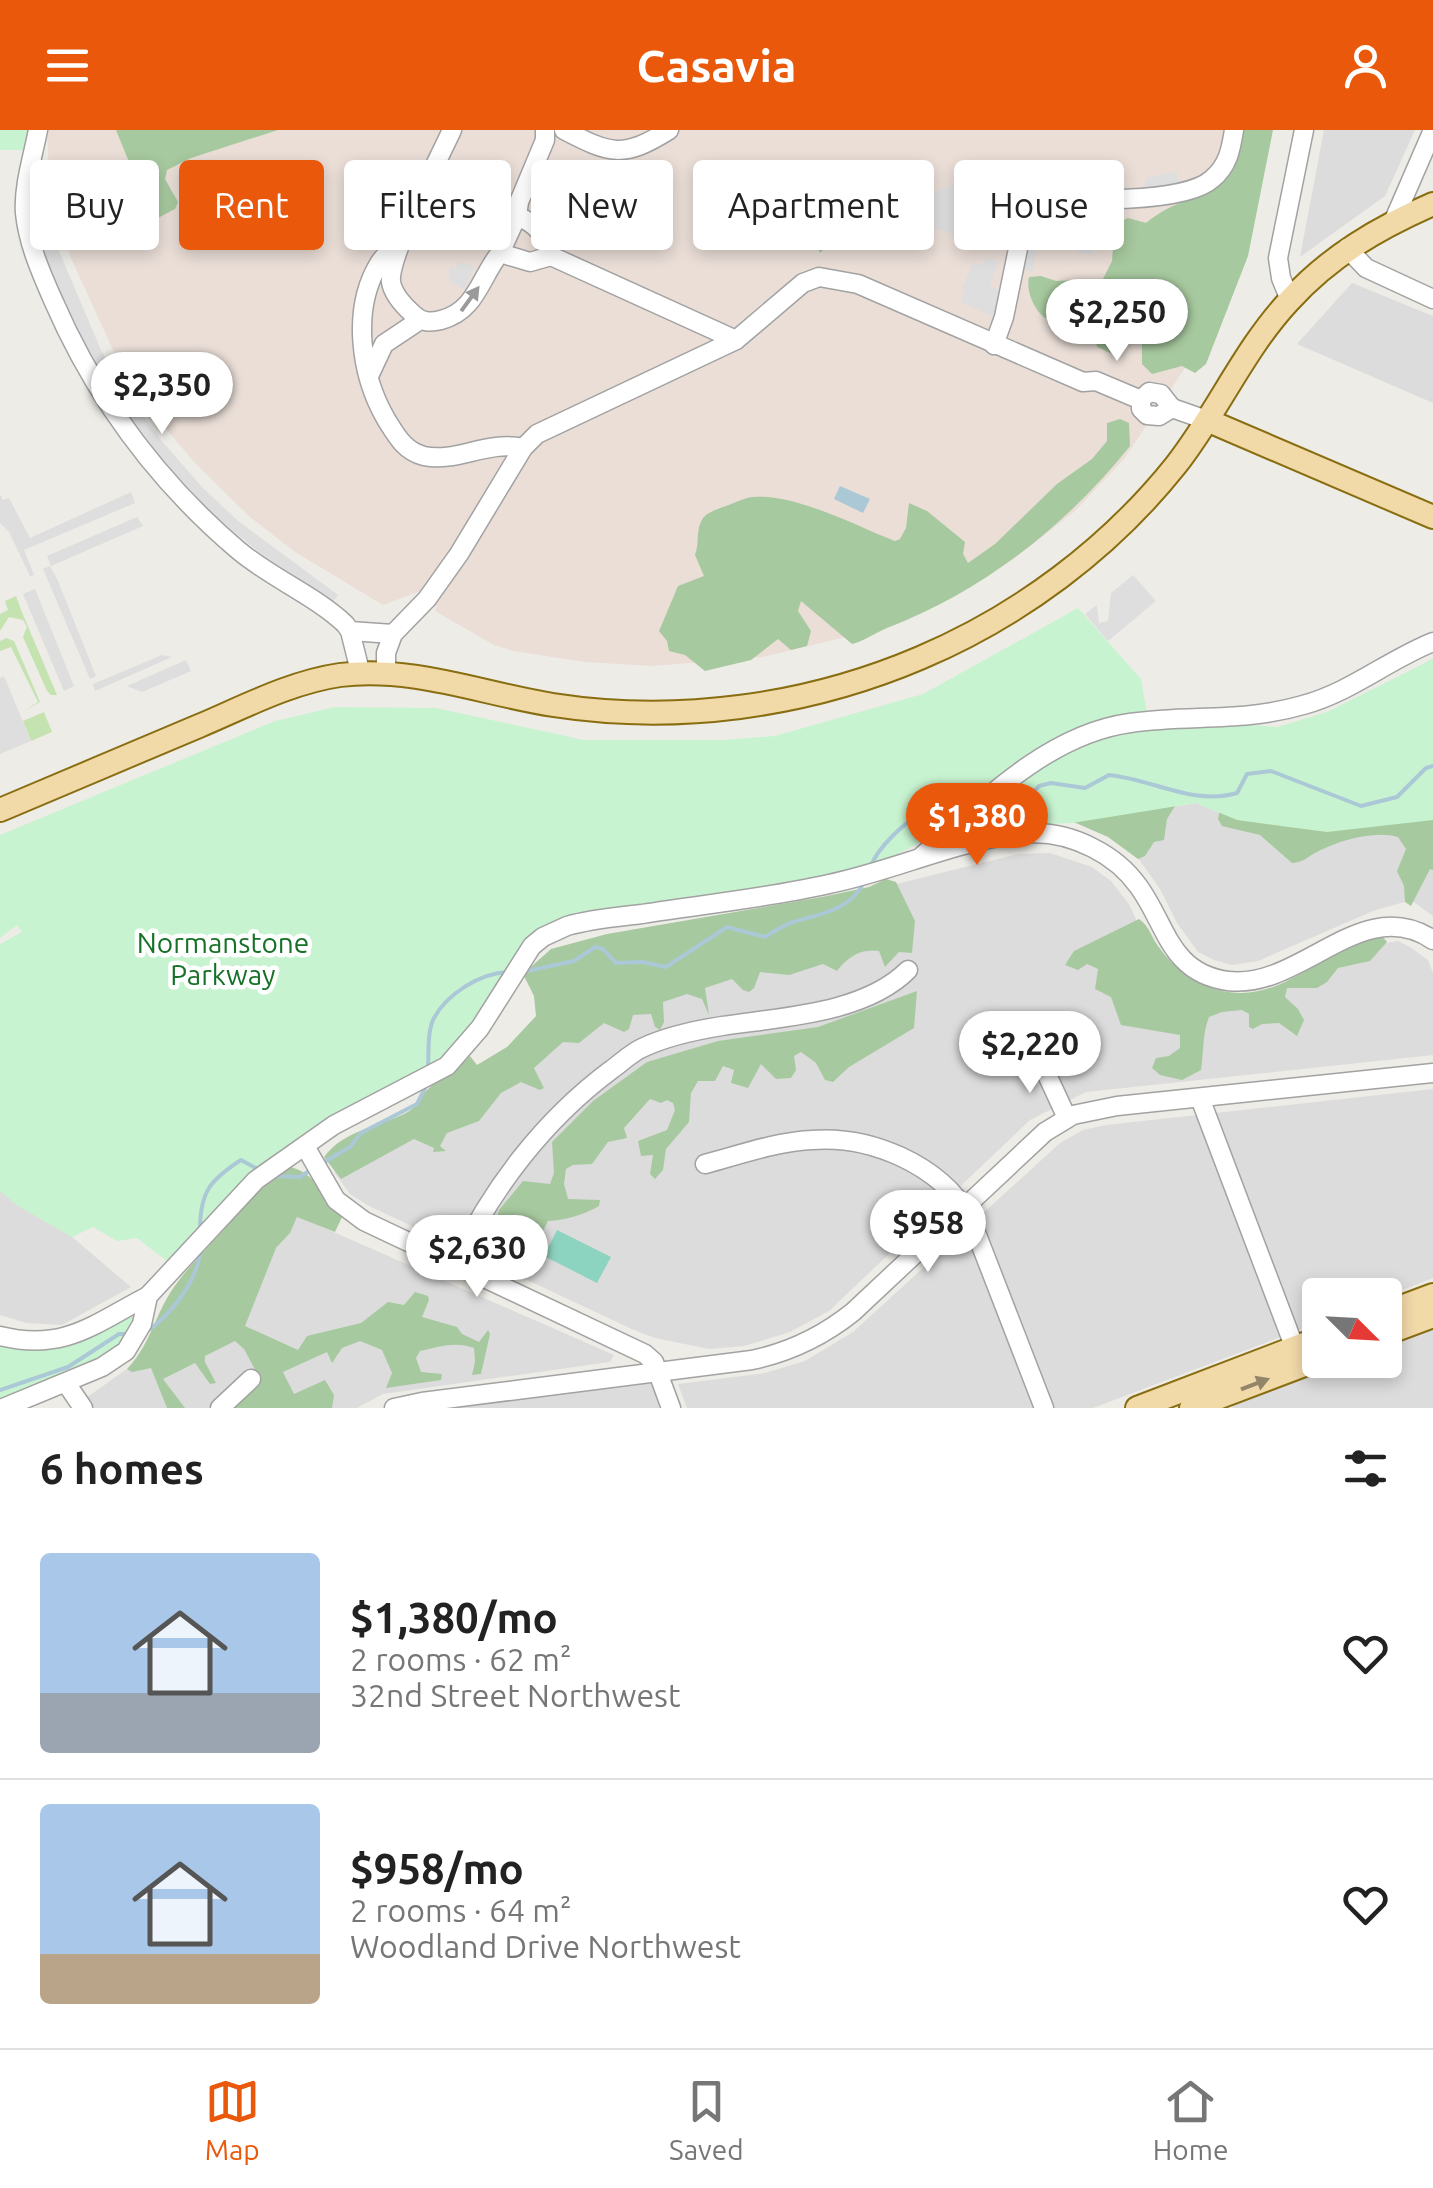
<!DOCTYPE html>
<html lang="en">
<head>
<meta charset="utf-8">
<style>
	:root { --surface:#fff; --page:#f6f6f6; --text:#222; --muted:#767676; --line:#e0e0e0; --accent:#ea580c }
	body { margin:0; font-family:Ubuntu,sans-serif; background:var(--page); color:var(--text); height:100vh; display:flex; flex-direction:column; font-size:38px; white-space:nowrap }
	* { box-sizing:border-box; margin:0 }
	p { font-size:32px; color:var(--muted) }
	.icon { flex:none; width:55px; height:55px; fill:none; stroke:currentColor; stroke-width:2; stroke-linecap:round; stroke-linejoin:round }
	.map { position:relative; height:1278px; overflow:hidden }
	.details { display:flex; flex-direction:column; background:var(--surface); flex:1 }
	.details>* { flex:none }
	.hud { position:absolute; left:30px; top:30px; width:1375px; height:90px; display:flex; gap:20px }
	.needle { width:65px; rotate:114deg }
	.controls { position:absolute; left:1302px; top:1148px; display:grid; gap:20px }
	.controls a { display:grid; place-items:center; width:100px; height:100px; border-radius:10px; background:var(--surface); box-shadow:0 5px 15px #0003; font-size:50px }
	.price { position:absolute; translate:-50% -85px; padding:0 22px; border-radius:35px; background:#fff; color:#222; font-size:32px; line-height:65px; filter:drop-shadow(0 2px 5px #0008) }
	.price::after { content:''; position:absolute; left:50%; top:60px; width:30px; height:22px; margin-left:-15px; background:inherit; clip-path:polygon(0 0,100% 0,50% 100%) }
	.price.current { background:var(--accent); color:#fff }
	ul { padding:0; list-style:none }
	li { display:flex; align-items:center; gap:30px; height:250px; padding:0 40px }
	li+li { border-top:2px solid var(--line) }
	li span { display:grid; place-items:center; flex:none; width:280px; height:200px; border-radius:10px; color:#555 }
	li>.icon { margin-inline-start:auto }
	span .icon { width:120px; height:120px; fill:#fffc; stroke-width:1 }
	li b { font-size:42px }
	h2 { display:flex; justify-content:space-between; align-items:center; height:120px; padding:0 40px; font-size:42px }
	.pill { padding:0 35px; border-radius:10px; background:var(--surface); box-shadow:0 5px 15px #0003; font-size:35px; line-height:90px }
	.pill.current { background:var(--accent); color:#fff }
	header { display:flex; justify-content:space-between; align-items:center; height:130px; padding:0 40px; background:var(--accent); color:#fff; font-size:45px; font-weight:700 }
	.dock { display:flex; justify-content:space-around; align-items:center; height:140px; border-top:2px solid var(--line); background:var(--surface); font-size:28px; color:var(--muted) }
	.dock a { display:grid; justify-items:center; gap:5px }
	.dock .current { color:var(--accent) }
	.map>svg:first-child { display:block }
	.residential { fill:#dcdcdc }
	.military { fill:#eaded7 }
	.grass { fill:#c5e3b1 }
	.forest { fill:#a7c99f }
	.park { fill:#c8f3d0 }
	.pitch { fill:#8dd4c0 }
	.parking { fill:#dedede }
	.water { fill:#abc8d7 }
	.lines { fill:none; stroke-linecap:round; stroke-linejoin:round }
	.stream { stroke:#abc8d7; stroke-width:4 }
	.minor-casing { stroke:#a2a2a2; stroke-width:21 }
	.major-casing { stroke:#886d11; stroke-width:26 }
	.minor { stroke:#fff; stroke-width:18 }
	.major { stroke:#f1d9a8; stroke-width:22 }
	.oneway { fill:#9a9a9a }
	.oneway2 { fill:#92856a }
	.labels { text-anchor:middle; stroke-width:9; stroke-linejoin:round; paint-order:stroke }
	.park-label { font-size:28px; fill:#187129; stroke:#fff }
</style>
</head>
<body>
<header><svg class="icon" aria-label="menu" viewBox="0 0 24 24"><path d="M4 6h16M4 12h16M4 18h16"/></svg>Casavia<svg class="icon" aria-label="person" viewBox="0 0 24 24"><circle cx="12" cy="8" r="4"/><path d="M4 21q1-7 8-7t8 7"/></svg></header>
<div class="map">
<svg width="1433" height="1278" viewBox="0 0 1433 1278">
	<rect width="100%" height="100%" fill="#eeece6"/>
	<g class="residential">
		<path d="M1324 0H1415L1385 66 1300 127Z"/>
		<path d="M1352 153 1433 186V273L1297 214Z"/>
		<path d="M1196 673 1285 710 1400 701 1433 710V786L1411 770 1373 781 1258 831 1232 835 1214 830 1198 822 1177 793 1160 759 1133 721 1166 678Z"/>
		<path d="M1050 723 1092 737 1111 751 1129 774 1151 822 1188 857 1255 871 1375 815 1398 811 1410 817 1428 830 1433 843V925L1086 962 1030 990 829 1181 790 1202 744 1216 709 1219 655 1208 634 1200 369 1076 350 1064 334 1042 400 1004 554 890 884 757 1018 724Z"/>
		<path d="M1433 959V1148L1385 1167 1320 1165V1192L1093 1278H687L678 1254 765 1243 805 1231 853 1202 1060 1013 1083 1000 1106 995Z"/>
		<path d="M0 1061 72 1107 131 1157 62 1195 26 1193 0 1185Z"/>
		<path d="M297 1086 614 1225 610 1232 383 1264 357 1278H93L86 1268 148 1224 276 1118 290 1103Z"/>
		<path d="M1433 1193V1278H1232L1237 1268 1336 1230H1385V1211Z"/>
		<path d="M646 1252 652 1255 662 1278H441Z"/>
	</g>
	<path class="military" d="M47 0H1270L1195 223 1124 329 1075 381 1012 430 976 452 858 504 763 527 652 536 585 532 513 521 494 515 435 481 437 477 418 462 383 475 295 422 250 387 196 334 168 301 113 220 70 126 49 46Z"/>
	<g class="grass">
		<path d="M16 466 21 480 57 565H51L47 561 23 507 27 497 23 490 9 487 0 501V484L8 480 5 471Z"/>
		<path d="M6 508 14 511 40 572 22 582 38 572 11 517 0 521V511Z"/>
		<path d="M44 582 52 602 31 611 23 591Z"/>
	</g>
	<g class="forest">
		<path d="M116 0H278L191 28 167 40 165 49 178 72 175 79 156 89 151 86Z"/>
		<path d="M1244 0H1273L1248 126 1206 234 1195 243 1182 236 1152 244 1142 234V212H1132L1110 223 1097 217 1095 209 1104 172 1103 149 1112 131 1114 104 1119 92 1128 88 1146 93C1199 51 1227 83 1244 0Z"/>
		<path d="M807 40 827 41 852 58 874 54 892 66 890 77 840 101 820 123 812 105 819 97V90L798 83 796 78 803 65 798 62 781 63 773 48Z"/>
		<path d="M1041 146 1056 151 1075 150 1080 157 1078 177C1068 186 1058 188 1045 188 1034 179 1026 162 1029 147Z"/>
		<path d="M1120 289 1129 293 1130 316C1066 396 982 462 887 498 875 503 864 511 852 514L801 471 798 481 811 501 807 516 791 520 778 509 751 530 705 541 685 525 669 521 667 511 659 501 678 456 704 446 695 425C700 412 695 400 703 388 708 382 716 380 723 377 733 374 743 368 753 367 795 363 856 396 895 411L900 409 906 398 909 373 927 381 965 412 963 424 968 433 995 414 1057 354 1092 329 1107 311V293Z"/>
		<path d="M1433 529V740L1430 739 1411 776 1405 772 1404 756 1397 741 1406 719 1398 707C1374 700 1337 711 1315 723 1306 728 1304 732 1292 733L1260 705 1222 696 1218 689 1220 679 1180 668 1167 689 1164 710 1154 712 1145 726 1138 729 1108 707 1069 690 1281 599 1335 582Z"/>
		<path d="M886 749 896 752 915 791 912 823 899 822 885 837 879 821C860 818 847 828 837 841L823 834 789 845 760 842 754 858 749 862 743 860 732 849 705 858 709 885 702 869 687 864 663 872 664 892 660 900 655 897 651 884 633 885 629 899 624 902 604 893 579 913 563 912 534 938 544 958 540 960 521 952 501 963 479 991 447 1003 440 1016 446 1021 433 1022 434 1018 414 1009 341 1049 324 1027C344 1000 378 997 406 983 417 977 419 969 427 960 439 948 457 938 470 926L477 935 507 917 536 886 534 866 523 844 551 819 607 804 822 767 869 757Z"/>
		<path d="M1139 789C1150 796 1152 810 1161 820 1169 831 1183 844 1195 851 1277 892 1314 815 1383 807L1387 812 1370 831 1338 838 1327 852 1317 858H1287L1285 867 1298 879 1304 890 1297 906 1279 893 1262 894 1253 899 1249 897V884L1242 880 1222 882 1209 887C1202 905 1204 921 1201 940L1182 950 1160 945 1152 938 1156 928 1169 926 1180 918V905L1121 895 1111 867 1095 859 1098 839 1087 834 1078 840 1065 835 1074 821Z"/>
		<path d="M917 861 914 898 849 937 833 952 825 950 816 933 801 922 794 926 796 940 791 948 776 949 761 934 748 958 731 953 734 940 723 936 715 951H698L691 963 689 992 666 1019 663 1040 655 1049 650 1044 653 1025 641 1026 638 1011 667 1000 675 980 673 973 667 970 661 973 650 969 624 998 627 1008 608 1012 592 1034 573 1035 566 1039 564 1054 568 1069 600 1070 599 1076C583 1085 566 1090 548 1091L535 1117 522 1119 527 1105 497 1089 499 1080 523 1051 550 1054 554 1043 552 1012 593 971 647 932 718 911 818 897Z"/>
		<path d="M286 1036C320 1043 319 1066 342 1087L335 1102 297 1087 290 1103 276 1118 245 1196 298 1220 307 1206 361 1193 388 1172 404 1175 415 1162 428 1166 429 1170 422 1187 457 1197 462 1204 479 1212 488 1200 490 1204 481 1244 472 1245 475 1232 474 1218C453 1211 441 1217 420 1221L416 1228 421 1242 442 1244 441 1250 386 1258 392 1243 382 1220 360 1211 342 1218 332 1233 327 1222 283 1242 294 1264 325 1250 334 1265 332 1278H231L261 1251 244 1219 235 1211 205 1226V1232L216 1253 210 1254 195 1233 163 1249 185 1278H167L151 1238 132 1242 127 1239C149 1216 154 1189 170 1163 184 1141 203 1123 221 1103 243 1078 257 1054 286 1036Z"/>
	</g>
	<g class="park">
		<path d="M0 0H29L24 20H0Z"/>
		<path d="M1078 478 1141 549 1150 600 1181 595 1226 593 1277 597 1327 582 1433 529V690L1327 702 1237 690 1196 673 1072 693 1026 695 987 707 936 704 866 741 804 754 596 781 549 793 527 812 478 895 442 937 278 1028 168 1132 137 1108 117 1111 93 1097 72 1107 18 1076 0 1061V814L22 802 17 795 0 808V705L275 591 335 577 436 578 584 610H722L775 606 923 564Z"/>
		<path d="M134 1187 119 1219 0 1275V1215L45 1218 110 1190Z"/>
	</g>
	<path class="pitch" d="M557 1100 611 1127 597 1153 544 1126Z"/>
	<g class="parking">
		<path d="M1177 42 1180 57 1143 64 1146 48Z"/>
		<path d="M965 50 972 58 989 65 1003 83 989 94 982 114 920 93 908 73Z"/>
		<path d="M36 65 45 71 53 105 42 109 43 117 56 114 101 220 127 264 161 310 202 357 238 391 338 465 333 472 283 442 216 387 158 326 126 284 81 208 54 150 36 97Z"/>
		<path d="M1041 86 1094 90 1093 125 1078 123V106L1039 101Z"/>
		<path d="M1013 110 1037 119 1032 142 1020 138 1006 201 1008 210 991 202 996 188 960 172 965 162 961 160 973 133 982 135 987 127 999 132 990 155 1000 162 1003 159Z"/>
		<path d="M459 132 475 136 465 159 450 153 448 142 451 136 456 138Z"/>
		<path d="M131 362 135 373 24 420 34 445 30 446 9 402 0 393V365L3 370 9 368 30 408Z"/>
		<path d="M137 387 143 396 51 436 47 426Z"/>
		<path d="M50 436 58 451 96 546 90 549 43 439Z"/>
		<path d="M1133 445 1156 471 1108 511 1085 484 1097 475 1099 493 1108 491 1111 463Z"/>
		<path d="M35 459 74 556 64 561 23 464Z"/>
		<path d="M162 525 172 527 95 561 93 554Z"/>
		<path d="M186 530 191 541 142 562 127 556Z"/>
		<path d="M4 546 31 611 0 624V548Z"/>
	</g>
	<path class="water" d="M840 356 870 369 863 383 834 369Z"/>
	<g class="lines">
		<g class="stream">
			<path d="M978 686 987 687 1019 677 1039 656 1051 653 1085 658 1109 645C1152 649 1193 676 1237 663L1247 644 1271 641 1361 676 1397 667 1426 638 1433 636"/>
			<path d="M871 736C877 719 906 689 924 684 934 681 948 684 958 685"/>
			<path d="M522 842 574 831 595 817 603 819 616 833 642 832 666 837 727 797 765 807C774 802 783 795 793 792 821 784 852 780 865 750"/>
			<path d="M428 937C429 923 427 901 434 888 447 864 480 843 508 842"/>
			<path d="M321 1034 350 1017 361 1003 417 974 428 952"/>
			<path d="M274 1046 300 1047 312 1039"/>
			<path d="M200 1100C200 1062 210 1050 241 1030L261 1041"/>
			<path d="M143 1203C168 1190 200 1148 200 1119"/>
			<path d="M0 1260 68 1237 119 1204H129"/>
		</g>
		<g class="minor-casing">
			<g id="minor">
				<path d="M38 0C33 26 23 57 25 83 28 113 41 143 53 170 95 267 158 352 238 420 271 448 314 465 345 494L350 501 361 545"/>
				<path d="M452 0C439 28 388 127 391 152 393 164 404 176 413 184 422 192 429 193 441 190 476 181 480 148 500 123"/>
				<path d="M564 0C610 24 623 29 669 0"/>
				<path d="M517 86C539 95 543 104 551 126L530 132 500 123Z"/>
				<path d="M517 86 519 72 545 10V0"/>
				<path d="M1393 92 1433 0"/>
				<path d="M403 111C395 118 385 124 380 132 351 178 360 244 386 289 396 305 404 321 424 326 457 333 487 310 523 318"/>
				<path d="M1347 118 1366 138 1433 169"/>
				<path d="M551 126 736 210"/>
				<path d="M1290 170 1281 148 1278 128 1304 0"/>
				<path d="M994 215 1004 187 1022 99 1034 66C1071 71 1185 74 1212 49 1228 36 1231 19 1234 0"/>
				<path d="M369 246 384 214 420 190"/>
				<path d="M1149 262 1161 264 1172 278 1159 286 1147 285 1141 279V270Z"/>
				<path d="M1172 278 1209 291"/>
				<path d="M350 501 393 504"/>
				<path d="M386 545V523L393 504 427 469 459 424 523 318 537 304 736 210 803 153 819 147 858 154 1083 252 1096 251 1141 270"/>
				<path d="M922 726C981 673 1048 604 1130 593 1191 584 1241 593 1303 575 1351 562 1388 530 1433 512"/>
				<path d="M1037 923 1067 988"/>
				<path d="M1200 968 1299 1229"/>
				<path d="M306 1018 336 1070 364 1091 645 1224 654 1232 671 1278"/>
				<path d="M705 1034C739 1025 775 1012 811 1010 870 1005 939 1034 970 1087L1044 1278"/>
				<path d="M456 1134C491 1059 544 990 611 940 621 933 631 923 642 918 665 907 697 900 722 896 781 887 864 884 908 840"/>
				<path d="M0 1206C65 1222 95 1193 148 1166"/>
				<path d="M66 1253 83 1278"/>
				<path d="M3 1278 102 1237 126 1221 142 1194 148 1166 256 1050 334 995 447 936 480 898 532 816 543 807 567 796C591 789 617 787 642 784 704 774 768 768 829 754 893 741 955 711 1020 704 1045 701 1070 706 1093 718 1111 727 1127 740 1139 757 1167 796 1170 843 1228 851 1301 860 1362 762 1433 810"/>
				<path d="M220 1278 251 1249"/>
				<path d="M394 1278 422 1272 752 1230C790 1222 823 1206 853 1182L1045 1002 1073 985 1117 976 1433 943"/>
			</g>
		</g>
		<g class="major-casing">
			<g id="major">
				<path d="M1209 291 1433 387"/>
				<path d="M0 680C66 652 133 624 199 596 244 577 291 552 340 545 413 536 483 564 553 575 676 594 805 577 920 528 1019 486 1109 419 1176 335 1217 283 1244 219 1289 171 1330 126 1378 98 1433 74"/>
				<path d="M1385 1183 1433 1165"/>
				<path d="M1385 1204 1433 1186"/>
				<path d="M1137 1278 1320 1208"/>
				<path d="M1191 1278 1320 1229"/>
			</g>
		</g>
		<use href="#minor" class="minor"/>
		<use href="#major" class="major"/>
	</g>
	<defs><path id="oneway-solid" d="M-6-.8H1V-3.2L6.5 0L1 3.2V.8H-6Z" transform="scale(2.5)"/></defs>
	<use class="oneway" href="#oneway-solid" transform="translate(470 169) rotate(-54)"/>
	<use class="oneway2" href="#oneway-solid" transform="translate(1255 1254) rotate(-21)"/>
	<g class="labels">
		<g class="park-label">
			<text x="223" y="823">Normanstone<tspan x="223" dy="32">Parkway</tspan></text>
		</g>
	</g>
</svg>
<div class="controls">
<a><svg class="needle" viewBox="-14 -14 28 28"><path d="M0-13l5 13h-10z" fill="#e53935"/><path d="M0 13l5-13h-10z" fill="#767676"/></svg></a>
</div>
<b class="price" style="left:1117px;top:234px">$2,250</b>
<b class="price" style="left:162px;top:307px">$2,350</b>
<b class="price current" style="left:977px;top:738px">$1,380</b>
<b class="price" style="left:1030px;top:966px">$2,220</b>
<b class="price" style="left:928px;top:1145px">$958</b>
<b class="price" style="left:477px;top:1170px">$2,630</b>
<div class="hud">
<a class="pill">Buy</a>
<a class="pill current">Rent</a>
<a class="pill">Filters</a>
<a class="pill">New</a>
<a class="pill">Apartment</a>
<a class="pill">House</a>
</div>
</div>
<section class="details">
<h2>6 homes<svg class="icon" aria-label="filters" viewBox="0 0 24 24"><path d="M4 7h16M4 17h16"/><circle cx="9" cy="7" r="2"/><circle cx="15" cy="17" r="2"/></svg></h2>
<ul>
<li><span style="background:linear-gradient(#a9c7e8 70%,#9aa5b1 0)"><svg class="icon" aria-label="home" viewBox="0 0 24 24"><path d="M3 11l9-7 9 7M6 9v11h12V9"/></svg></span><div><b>$1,380/mo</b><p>2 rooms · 62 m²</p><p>32nd Street Northwest</p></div><svg class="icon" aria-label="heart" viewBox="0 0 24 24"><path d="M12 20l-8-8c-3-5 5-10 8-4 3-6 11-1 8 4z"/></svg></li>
<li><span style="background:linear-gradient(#a9c7e8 75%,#b9a48a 0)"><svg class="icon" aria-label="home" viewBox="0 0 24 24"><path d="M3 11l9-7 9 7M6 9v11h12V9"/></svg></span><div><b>$958/mo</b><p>2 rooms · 64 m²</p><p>Woodland Drive Northwest</p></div><svg class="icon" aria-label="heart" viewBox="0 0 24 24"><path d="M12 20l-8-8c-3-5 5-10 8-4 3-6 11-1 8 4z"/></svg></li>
</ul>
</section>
<nav class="dock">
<a class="current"><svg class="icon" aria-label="map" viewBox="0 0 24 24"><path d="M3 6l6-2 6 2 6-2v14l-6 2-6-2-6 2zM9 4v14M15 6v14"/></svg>Map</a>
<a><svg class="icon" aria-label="saved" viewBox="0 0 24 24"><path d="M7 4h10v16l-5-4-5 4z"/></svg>Saved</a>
<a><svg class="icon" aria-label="home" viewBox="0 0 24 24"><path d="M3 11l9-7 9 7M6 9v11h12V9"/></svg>Home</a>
</nav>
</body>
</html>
